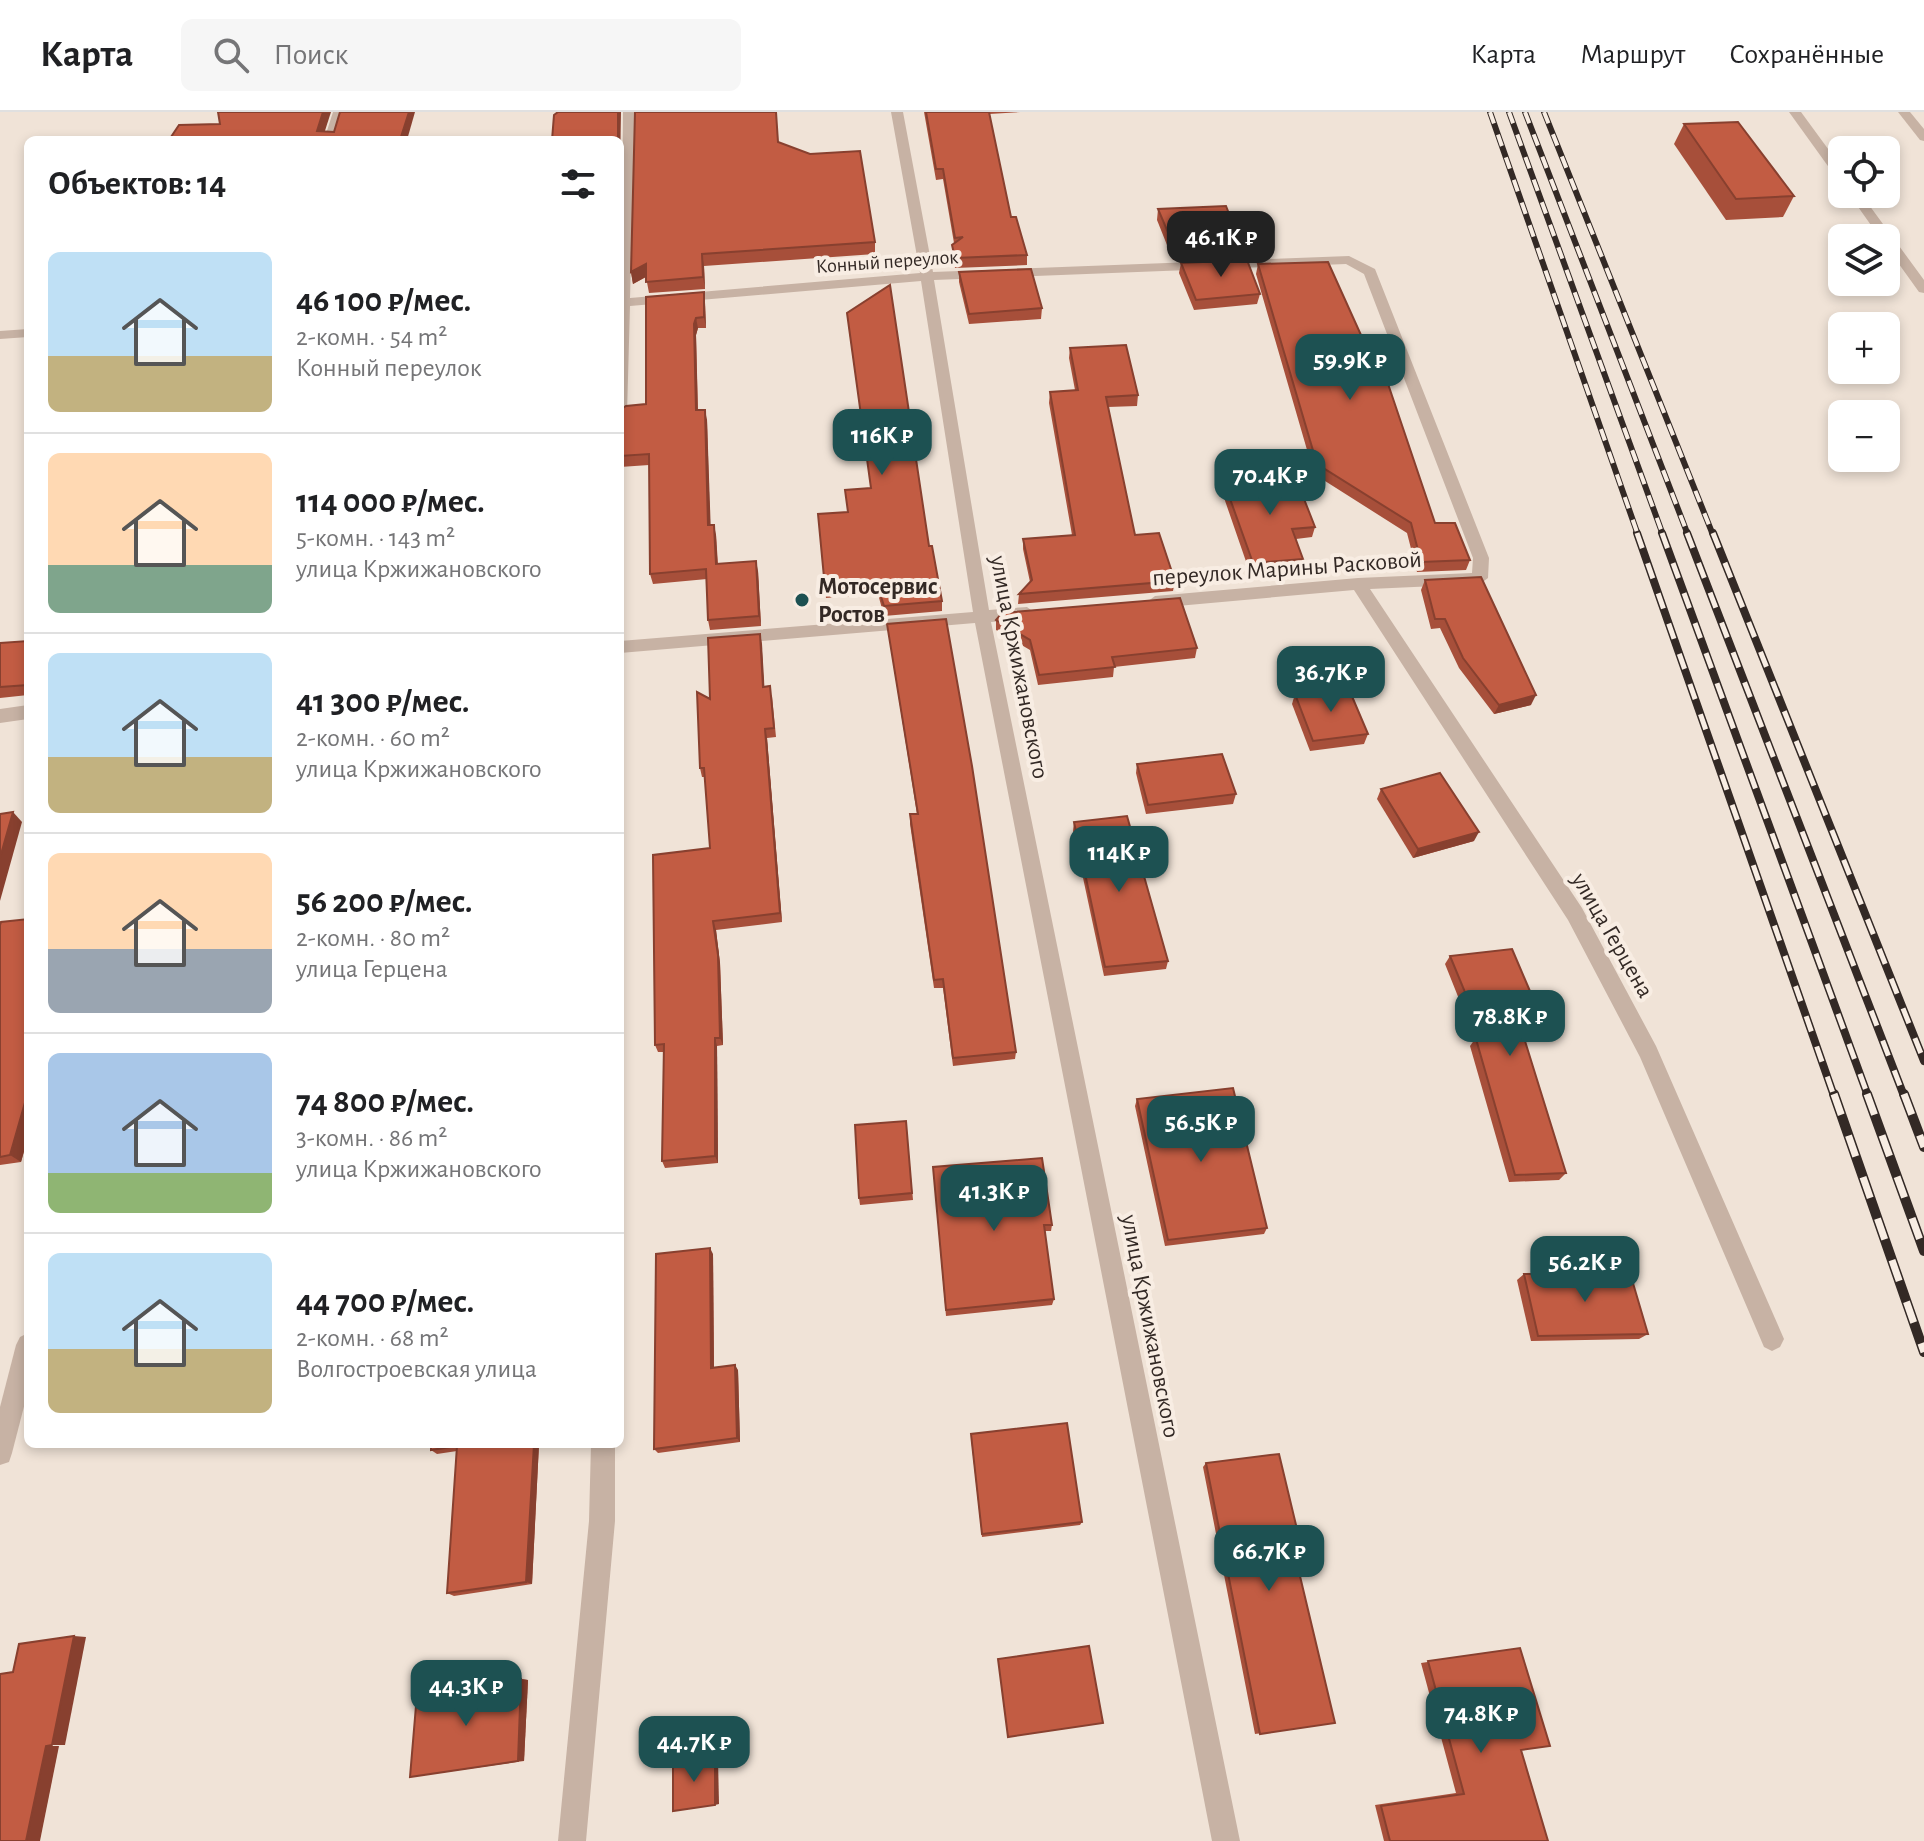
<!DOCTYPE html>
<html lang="ru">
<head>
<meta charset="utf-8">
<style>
	:root { --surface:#fff; --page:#f6f6f6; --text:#202124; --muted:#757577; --line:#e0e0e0; --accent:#1d5152 }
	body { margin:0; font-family:"Alegreya Sans",sans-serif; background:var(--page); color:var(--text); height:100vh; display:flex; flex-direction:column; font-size:30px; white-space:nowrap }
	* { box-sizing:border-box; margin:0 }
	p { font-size:26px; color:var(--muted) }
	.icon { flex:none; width:44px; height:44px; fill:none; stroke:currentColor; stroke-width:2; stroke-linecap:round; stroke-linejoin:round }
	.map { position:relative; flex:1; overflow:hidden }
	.panel { position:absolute; left:24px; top:24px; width:600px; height:1312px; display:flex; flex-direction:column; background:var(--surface); border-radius:12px; box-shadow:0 4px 12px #0003 }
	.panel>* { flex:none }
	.buttons { position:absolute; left:1828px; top:24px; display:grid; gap:16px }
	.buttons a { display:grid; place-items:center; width:72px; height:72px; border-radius:12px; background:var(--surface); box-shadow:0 4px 12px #0003; font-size:40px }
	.price { position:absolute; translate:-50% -68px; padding:0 18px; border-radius:16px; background:var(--accent); color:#fff; font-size:26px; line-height:52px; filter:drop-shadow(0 2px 4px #0008) }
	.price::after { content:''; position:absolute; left:50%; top:48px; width:24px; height:18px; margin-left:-12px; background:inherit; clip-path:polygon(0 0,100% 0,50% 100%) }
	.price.current { background:#222; color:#fff }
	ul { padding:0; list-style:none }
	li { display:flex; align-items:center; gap:24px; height:200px; padding:0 24px }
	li+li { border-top:2px solid var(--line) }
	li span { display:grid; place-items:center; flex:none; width:224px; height:160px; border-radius:12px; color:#555 }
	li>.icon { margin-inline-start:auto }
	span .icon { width:96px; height:96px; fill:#fffc; stroke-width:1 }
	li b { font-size:34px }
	h2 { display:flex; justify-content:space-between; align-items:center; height:96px; padding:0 24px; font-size:34px }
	header { display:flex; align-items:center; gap:48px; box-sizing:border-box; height:112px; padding:0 40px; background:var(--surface); border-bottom:2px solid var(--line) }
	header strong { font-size:38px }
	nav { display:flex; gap:44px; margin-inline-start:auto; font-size:28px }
	.search { width:560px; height:72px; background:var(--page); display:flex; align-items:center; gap:20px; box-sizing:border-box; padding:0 28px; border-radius:12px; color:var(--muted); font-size:30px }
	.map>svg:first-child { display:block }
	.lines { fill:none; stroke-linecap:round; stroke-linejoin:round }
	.minor { fill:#c7b2a4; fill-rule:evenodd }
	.rail-far2-casing { stroke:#332925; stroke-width:6 }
	.rail-far1-casing { stroke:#332925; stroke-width:8 }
	.rail-casing { stroke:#332925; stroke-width:10 }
	.rail-far2 { stroke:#f8ede3; stroke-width:4; stroke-dasharray:12; stroke-linecap:butt }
	.rail-far1 { stroke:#f8ede3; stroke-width:5; stroke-dasharray:16; stroke-linecap:butt }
	.rail { stroke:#f8ede3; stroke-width:7; stroke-dasharray:22; stroke-linecap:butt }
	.wall { fill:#a74f3a }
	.shaded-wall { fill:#88402f }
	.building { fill:#c25c43; stroke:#88402f; stroke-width:2 }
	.poi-dot { fill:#1d5152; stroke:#f8ede3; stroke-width:3 }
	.labels { text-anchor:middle; stroke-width:8; stroke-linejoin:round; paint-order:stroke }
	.far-street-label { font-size:20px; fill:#332925; stroke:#f8ede3 }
	.street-label { font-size:24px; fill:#332925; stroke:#f8ede3 }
	.poi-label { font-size:24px; font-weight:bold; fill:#332925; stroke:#f8ede3; text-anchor:start }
</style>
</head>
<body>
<header>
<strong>Карта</strong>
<div class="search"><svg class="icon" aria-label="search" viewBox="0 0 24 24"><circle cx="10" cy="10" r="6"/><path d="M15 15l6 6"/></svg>Поиск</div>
<nav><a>Карта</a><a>Маршрут</a><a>Сохранённые</a></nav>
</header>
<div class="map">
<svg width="1924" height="1729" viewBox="0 0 1924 1729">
	<rect width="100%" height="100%" fill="#f0e3d7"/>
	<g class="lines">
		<g class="minor">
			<path d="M333 0H345L336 28H324Z"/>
			<path d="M623 0H635L630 186 920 161 891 0H903L933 160 1349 144 1375 157 1489 446 1488 466 1480 472 1370 477 1582 796 1656 934 1784 1227 1780 1235 1772 1239 1764 1235 1640 945 1568 808 1354 478 1155 496 1147 490 1155 484 1358 466 1472 461 1473 446 1364 162 1346 152 934 168 989 498 1027 495 1035 501 1027 507 991 510 1240 1729H1212L975 511 620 541V529L973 500 921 169 630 194 627 302 620 307Z"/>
			<path d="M1789 0H1801L1842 56V69L1838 68Z"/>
			<path d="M1898 0H1910L1924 17V29L1920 28Z"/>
			<path d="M1849 82H1861L1924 168V181L1919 180 1886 134V126H1880Z"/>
			<path d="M28 217V225L0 227V219Z"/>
			<path d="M28 593V607L0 611V597Z"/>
			<path d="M28 1221V1279L12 1341 9 1350 0 1353V1295L16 1233 20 1225Z"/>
			<path d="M591 1332H615V1409L586 1729H558L589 1409Z"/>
		</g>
		<g class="rail-far2-casing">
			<g id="rail-far2">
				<path d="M1490 0 1638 423"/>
				<path d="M1509 0 1663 423"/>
				<path d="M1525 0 1688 423"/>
				<path d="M1544 0 1713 423"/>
			</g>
		</g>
		<g class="rail-far1-casing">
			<g id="rail-far1">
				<path d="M1637 421 1834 984"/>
				<path d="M1662 421 1868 984"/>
				<path d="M1687 421 1904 984"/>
				<path d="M1713 421 1924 949"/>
			</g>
		</g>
		<g class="rail-casing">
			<g id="rail">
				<path d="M1834 982 1924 1240"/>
				<path d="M1867 982 1924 1139"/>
				<path d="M1904 982 1924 1035"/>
			</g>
		</g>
		<use href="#rail-far2" class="rail-far2"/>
		<use href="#rail-far1" class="rail-far1"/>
		<use href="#rail" class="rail"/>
	</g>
	<g class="wall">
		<path d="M924 0H1020L989 2 1011 105 1027 143V153L955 156 952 143V133L954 131 943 67 936 68Z"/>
		<path d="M1684 12 1794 84 1783 105 1726 108 1674 32Z"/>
		<path d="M779 31 875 130V142L704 154 705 177 649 181 646 165 633 172 631 160Z"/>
		<path d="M1158 97 1242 135 1240 145 1173 148 1157 108Z"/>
		<path d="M1181 151 1260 182 1257 192 1194 198 1179 161Z"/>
		<path d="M1258 152 1435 411 1470 448 1466 458 1417 460 1407 421 1314 362 1256 162Z"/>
		<path d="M959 160 1042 196 1041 207 969 212 959 170Z"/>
		<path d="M704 180 705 191 706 216H698L696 223 698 298 707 308 710 413 716 423 718 452 758 459 761 514 710 518 708 508 707 467 653 472 650 462 649 353 620 355V298L646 292Z"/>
		<path d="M848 211 929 434 942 489V499L884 504 878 482 826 486 818 402 847 400 871 376Z"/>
		<path d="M1070 236 1138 283 1137 294 1108 295 1135 423 1175 469 1173 479 1018 492 1019 482 1030 470 1023 437V427L1072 423 1049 291 1050 280 1075 278 1069 246Z"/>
		<path d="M1224 370 1315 415 1312 425 1296 427 1303 447 1300 457 1250 461 1222 380Z"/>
		<path d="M1425 468 1531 593 1494 602 1459 556 1440 516 1431 517 1421 478Z"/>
		<path d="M996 508 1197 536 1195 546 1114 555 1113 565 1038 573 1030 538 996 518Z"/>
		<path d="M887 512 1016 940 1015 947 953 954 943 876H934L910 712V702H917Z"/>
		<path d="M760 522 764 575 772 584 776 625 767 626 782 810 716 818 720 851 723 933 717 934 718 1051 665 1056 662 1049 664 940H658L655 933 710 736 705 665H702L700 656 710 587Z"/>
		<path d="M28 529V583L0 586V531Z"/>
		<path d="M1295 582 1368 622 1364 632 1310 639 1292 592Z"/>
		<path d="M1137 652 1236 682 1233 692 1146 702 1136 661Z"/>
		<path d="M1381 677 1474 729 1413 746 1377 687Z"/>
		<path d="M1074 710 1168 849 1166 857 1104 864 1073 719Z"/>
		<path d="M28 807V1025L21 1050 0 1053V813Z"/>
		<path d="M1450 844 1538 898 1532 906 1518 907 1566 1061 1559 1068 1509 1070 1470 934 1475 927 1445 852Z"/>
		<path d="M1137 987 1267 1116 1264 1122 1165 1134 1135 994Z"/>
		<path d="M906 1009 913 1088 860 1093 859 1086Z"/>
		<path d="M933 1055 1052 1113 1051 1119H1045L1054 1187 1052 1193 946 1204Z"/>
		<path d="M713 1142 714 1256 738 1258 740 1330 658 1341 654 1337Z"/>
		<path d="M1524 1162 1648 1222 1639 1227 1531 1229 1517 1168Z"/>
		<path d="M971 1326 1082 1410 1080 1413 982 1425Z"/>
		<path d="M431 1332H539L532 1472 454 1484 447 1481 457 1339 437 1342 431 1338Z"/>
		<path d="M1206 1351 1302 1438 1294 1441 1335 1611 1255 1622 1203 1355Z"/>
		<path d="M1520 1536 1521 1638 1548 1729H1384L1375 1693 1456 1681 1421 1551Z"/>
		<path d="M521 1567 528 1568 524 1649 410 1665Z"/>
	</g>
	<g class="shaded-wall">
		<path d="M323 0H331L322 28 317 19Z"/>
		<path d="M409 0H415L407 28H400Z"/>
		<path d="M618 0H621L620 57V28H618Z"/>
		<path d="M702 142 704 154 705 177 703 165Z"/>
		<path d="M646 152 649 163 633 172 631 160Z"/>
		<path d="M704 180 705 191 706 216 704 205Z"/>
		<path d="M696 206 698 216 696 223 698 309 696 298 694 212Z"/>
		<path d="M705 298 707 308 711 423 708 413Z"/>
		<path d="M714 413 716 423 718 462 716 452Z"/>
		<path d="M756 449 758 459 761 514 759 504Z"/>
		<path d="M760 522 762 532 765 585 763 575Z"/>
		<path d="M1536 583 1531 593 1494 602 1499 593Z"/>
		<path d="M765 617 767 626 782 810 780 801Z"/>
		<path d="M13 700 22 710 0 789V746Z"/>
		<path d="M1479 720 1474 729 1413 746 1418 737Z"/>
		<path d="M713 809 716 818 720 851 723 933 720 926Z"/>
		<path d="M715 926 717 934 718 1051 715 1044Z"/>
		<path d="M28 980V1025L21 1050 10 1043Z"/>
		<path d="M710 1136 713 1142 714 1261 711 1256Z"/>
		<path d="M735 1253 738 1258 740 1330 737 1326Z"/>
		<path d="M534 1332H539L532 1472 526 1470Z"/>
		<path d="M74 1524 86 1525 65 1633H52Z"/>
		<path d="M521 1567 528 1568 524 1649H518Z"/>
		<path d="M46 1634H59L40 1729H26Z"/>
		<path d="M715 1646H718L719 1692 715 1693Z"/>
	</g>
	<g class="building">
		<path d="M218 0H323L317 19 334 20 340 0H409L400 28H169L179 13 220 12Z"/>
		<path d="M558 0H618V28H552L554 3Z"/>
		<path d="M635 0H776L778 30 810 42 860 39 875 130 702 142 703 165 646 170V152L631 160Z"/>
		<path d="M926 0H989L1011 105H1016L1027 143 955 146 952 133 963 125 955 126 943 57H936Z"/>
		<path d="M1738 10 1794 84 1736 87 1684 12Z"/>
		<path d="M1226 94 1242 135 1175 137 1158 97Z"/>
		<path d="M1247 148 1260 182 1196 188 1181 151Z"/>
		<path d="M1328 150 1379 263H1385L1435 411H1455L1470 448 1421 450 1411 411 1317 352 1258 152Z"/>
		<path d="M1031 157 1042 196 969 202 959 160Z"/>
		<path d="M890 173 929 434H932L942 489 884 494 877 472 825 476 818 402 848 400 845 378 871 376 847 201Z"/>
		<path d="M704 180V205L696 206 694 212 696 298H705L708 413H714L716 452 756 449 759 504 708 508 706 457 650 462 649 342 620 344V298L626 294 646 292V185Z"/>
		<path d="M1126 233 1138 283 1106 285 1135 423 1159 421 1175 469 1019 482 1032 468 1023 427 1075 423 1050 280 1078 278 1070 236Z"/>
		<path d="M1295 364 1315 415 1292 417 1303 447 1253 451 1224 370Z"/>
		<path d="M1481 465 1536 583 1499 593 1463 546 1445 507H1435L1425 468Z"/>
		<path d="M1180 486 1197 536 1112 545 1115 555 1039 563 1030 528 996 508 1002 501Z"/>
		<path d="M946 507 972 654 1016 940 953 946 943 867 934 868 910 702H918L887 512Z"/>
		<path d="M760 522 763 575 770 574 774 616 765 617 780 801 713 809 718 843 720 926H715V1044L662 1049 664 932 655 933 653 743 710 736 704 656H700L697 580 710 587 708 526Z"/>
		<path d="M28 529V573L0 575V531Z"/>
		<path d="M1348 575 1368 622 1313 629 1295 582Z"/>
		<path d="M1222 642 1236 682 1148 693 1137 652Z"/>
		<path d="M1440 661 1479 720 1418 737 1381 677Z"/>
		<path d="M13 700 0 746V702Z"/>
		<path d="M1127 704 1168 849 1105 855 1074 710Z"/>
		<path d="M28 807V980L10 1043 0 1045V813L1 810Z"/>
		<path d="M1512 837 1538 898 1516 900 1566 1061 1515 1063 1476 927 1484 926 1450 844Z"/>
		<path d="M1233 976 1267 1116 1168 1128 1137 987Z"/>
		<path d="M906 1009 912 1081 859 1086 855 1013Z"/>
		<path d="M1042 1046 1052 1113H1044L1054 1187 946 1198 933 1055Z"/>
		<path d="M710 1136 711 1256 735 1253 737 1326 654 1337 656 1142Z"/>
		<path d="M1630 1161 1648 1222 1538 1224 1524 1162Z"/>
		<path d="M1067 1311 1082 1410 982 1422 971 1322Z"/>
		<path d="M431 1332H534L526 1470 447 1481 457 1334 431 1338Z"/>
		<path d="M1279 1342 1302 1438 1294 1439 1335 1611 1260 1622 1206 1351Z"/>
		<path d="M74 1524 52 1633 46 1634 26 1729H0V1562L13 1560 19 1532Z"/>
		<path d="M1089 1534 1103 1611 1008 1625 998 1547Z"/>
		<path d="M1520 1536 1550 1634 1521 1638 1548 1729H1390L1381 1694 1464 1682 1428 1549Z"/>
		<path d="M521 1567 518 1649 410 1665 417 1582Z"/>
		<path d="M715 1646V1693L673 1699V1652Z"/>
	</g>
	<circle class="poi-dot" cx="802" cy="488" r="8"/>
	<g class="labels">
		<g class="far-street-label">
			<text transform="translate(887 149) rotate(-4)" y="7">Конный переулок</text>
		</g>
		<g class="street-label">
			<text transform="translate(1287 456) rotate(-4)" y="8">переулок Марины Расковой</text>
			<text transform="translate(1020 555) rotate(79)" y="8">улица Кржижановского</text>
			<text transform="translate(1613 823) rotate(60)" y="8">улица Герцена</text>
			<text transform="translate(1151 1214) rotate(79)" y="8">улица Кржижановского</text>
		</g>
		<g class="poi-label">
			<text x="818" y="482">Мотосервис<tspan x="818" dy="28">Ростов</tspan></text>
		</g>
	</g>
</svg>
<div class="buttons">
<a><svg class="icon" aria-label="locate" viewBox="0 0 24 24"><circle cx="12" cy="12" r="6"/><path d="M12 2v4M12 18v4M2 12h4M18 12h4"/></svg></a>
<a><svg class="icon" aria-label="layers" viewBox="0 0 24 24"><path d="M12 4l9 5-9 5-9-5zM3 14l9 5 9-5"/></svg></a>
<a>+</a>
<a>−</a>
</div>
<b class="price current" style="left:1221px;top:167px">46.1K ₽</b>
<b class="price" style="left:1350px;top:290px">59.9K ₽</b>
<b class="price" style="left:882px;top:365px">116K ₽</b>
<b class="price" style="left:1270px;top:405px">70.4K ₽</b>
<b class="price" style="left:1331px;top:602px">36.7K ₽</b>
<b class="price" style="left:1119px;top:782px">114K ₽</b>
<b class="price" style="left:1510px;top:946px">78.8K ₽</b>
<b class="price" style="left:1201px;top:1052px">56.5K ₽</b>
<b class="price" style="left:994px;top:1121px">41.3K ₽</b>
<b class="price" style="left:1585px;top:1192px">56.2K ₽</b>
<b class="price" style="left:1269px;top:1481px">66.7K ₽</b>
<b class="price" style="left:466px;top:1616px">44.3K ₽</b>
<b class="price" style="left:1481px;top:1643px">74.8K ₽</b>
<b class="price" style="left:694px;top:1672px">44.7K ₽</b>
<section class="panel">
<h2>Объектов: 14<svg class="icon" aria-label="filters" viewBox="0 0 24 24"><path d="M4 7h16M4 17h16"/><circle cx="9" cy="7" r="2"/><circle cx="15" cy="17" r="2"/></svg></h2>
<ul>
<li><span style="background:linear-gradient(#bfe0f5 65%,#c2b280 0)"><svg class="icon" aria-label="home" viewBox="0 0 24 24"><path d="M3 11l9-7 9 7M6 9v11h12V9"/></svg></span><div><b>46 100 ₽/мес.</b><p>2-комн. · 54 m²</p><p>Конный переулок</p></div></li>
<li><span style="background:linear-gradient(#ffd9b3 70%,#7fa58c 0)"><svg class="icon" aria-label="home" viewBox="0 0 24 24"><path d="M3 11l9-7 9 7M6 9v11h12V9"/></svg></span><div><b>114 000 ₽/мес.</b><p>5-комн. · 143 m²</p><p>улица Кржижановского</p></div></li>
<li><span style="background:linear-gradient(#bfe0f5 65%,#c2b280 0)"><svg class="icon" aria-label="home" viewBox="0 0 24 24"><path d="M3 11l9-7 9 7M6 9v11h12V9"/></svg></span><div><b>41 300 ₽/мес.</b><p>2-комн. · 60 m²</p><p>улица Кржижановского</p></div></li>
<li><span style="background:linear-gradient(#ffd9b3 60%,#9aa5b1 0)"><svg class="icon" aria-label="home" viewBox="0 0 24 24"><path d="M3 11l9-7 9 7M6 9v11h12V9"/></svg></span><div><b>56 200 ₽/мес.</b><p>2-комн. · 80 m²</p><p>улица Герцена</p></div></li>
<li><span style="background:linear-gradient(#a9c7e8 75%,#8fb573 0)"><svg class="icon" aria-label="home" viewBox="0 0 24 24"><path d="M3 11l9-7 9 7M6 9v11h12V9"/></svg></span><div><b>74 800 ₽/мес.</b><p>3-комн. · 86 m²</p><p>улица Кржижановского</p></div></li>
<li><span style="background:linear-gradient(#bfe0f5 60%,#c2b280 0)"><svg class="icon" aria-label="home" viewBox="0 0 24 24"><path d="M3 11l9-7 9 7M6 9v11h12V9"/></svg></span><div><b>44 700 ₽/мес.</b><p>2-комн. · 68 m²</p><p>Волгостроевская улица</p></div></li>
</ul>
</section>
</div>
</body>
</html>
